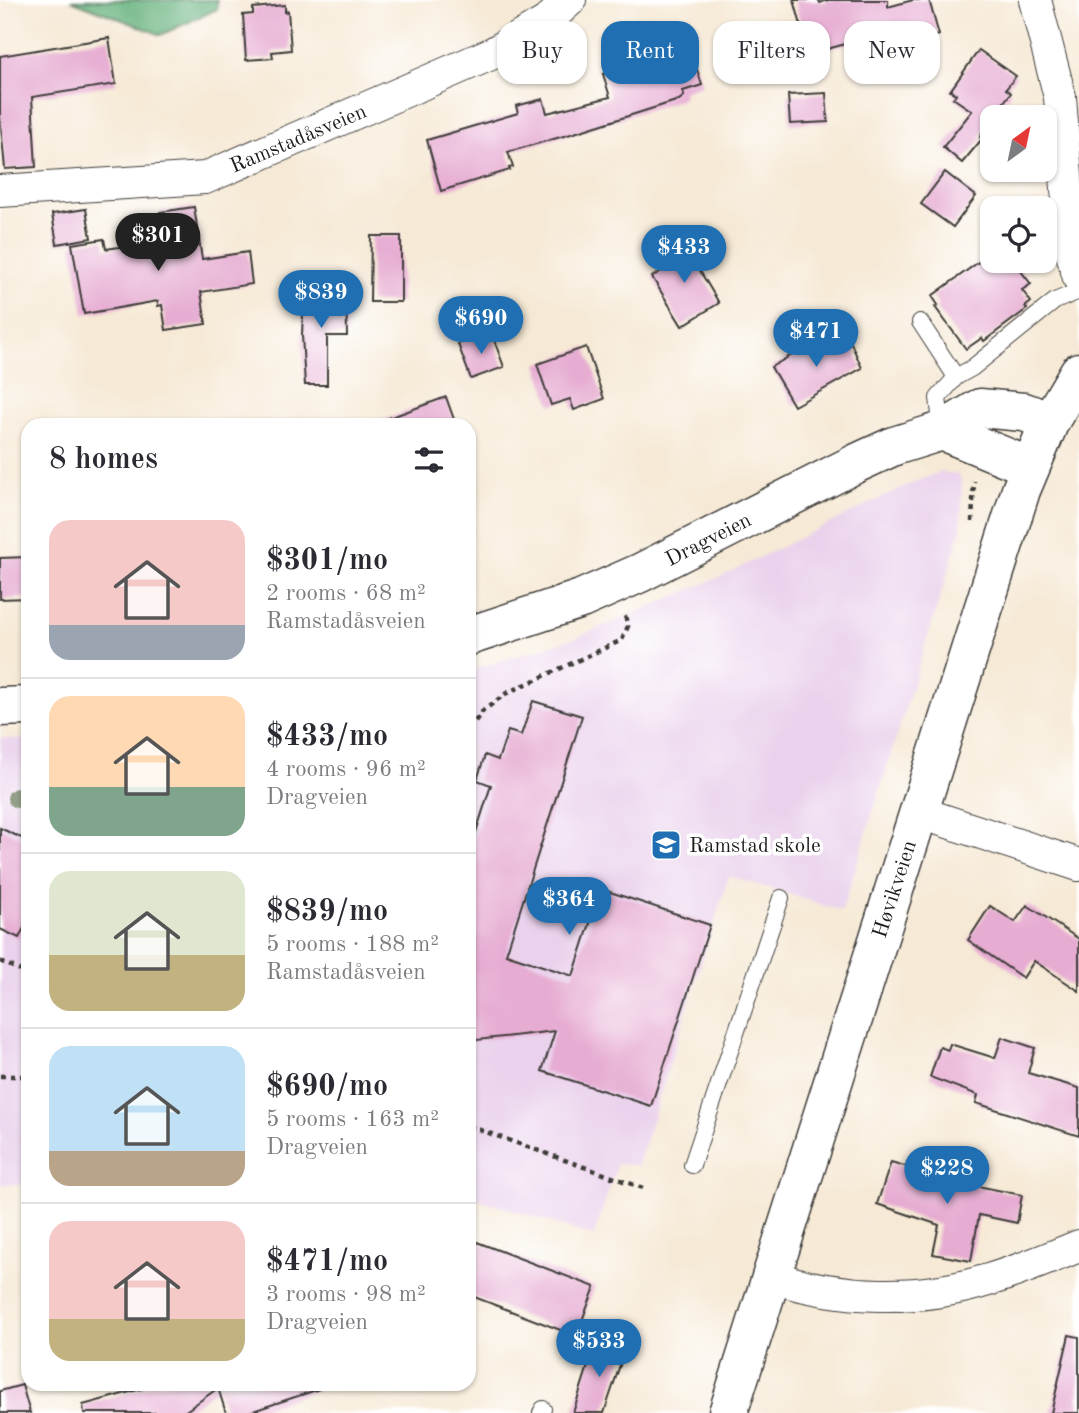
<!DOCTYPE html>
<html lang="en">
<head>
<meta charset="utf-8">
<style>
	:root { --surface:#fff; --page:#f2f2f3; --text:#2b2b33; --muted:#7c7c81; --line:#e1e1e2; --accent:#1f6fb2 }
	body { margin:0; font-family:"Old Standard TT",serif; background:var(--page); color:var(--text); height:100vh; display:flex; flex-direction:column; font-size:26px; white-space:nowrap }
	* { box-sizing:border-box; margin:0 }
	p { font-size:23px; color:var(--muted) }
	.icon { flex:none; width:38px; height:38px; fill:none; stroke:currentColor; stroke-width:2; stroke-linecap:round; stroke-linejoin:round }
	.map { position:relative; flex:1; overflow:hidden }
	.details { position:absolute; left:21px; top:418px; width:455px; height:973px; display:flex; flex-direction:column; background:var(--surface); border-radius:21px; box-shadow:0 2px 5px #0004 }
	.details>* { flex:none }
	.top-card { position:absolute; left:497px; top:21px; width:476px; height:63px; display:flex; gap:14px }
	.needle { width:46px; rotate:33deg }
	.tools { position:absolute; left:980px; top:105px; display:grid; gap:14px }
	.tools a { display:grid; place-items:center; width:77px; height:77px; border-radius:14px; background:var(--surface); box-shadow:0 2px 5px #0004; font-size:35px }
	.price { position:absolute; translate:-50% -60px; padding:0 16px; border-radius:24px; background:var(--accent); color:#fff; font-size:23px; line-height:46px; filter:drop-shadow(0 2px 4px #0008) }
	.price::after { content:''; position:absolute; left:50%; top:42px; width:21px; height:16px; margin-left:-10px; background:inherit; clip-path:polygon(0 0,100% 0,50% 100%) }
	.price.current { background:#222; color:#fff }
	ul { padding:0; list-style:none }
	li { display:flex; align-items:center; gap:21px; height:175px; padding:0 28px }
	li+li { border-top:2px solid var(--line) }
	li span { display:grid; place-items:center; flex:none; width:196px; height:140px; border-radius:21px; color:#555 }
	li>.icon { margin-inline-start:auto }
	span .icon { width:84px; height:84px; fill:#fffc; stroke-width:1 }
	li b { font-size:30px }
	h2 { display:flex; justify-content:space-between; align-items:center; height:84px; padding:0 28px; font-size:30px }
	.pill { padding:0 24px; border-radius:21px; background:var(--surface); box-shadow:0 2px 5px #0004; font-size:24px; line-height:63px }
	.pill.current { background:var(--accent); color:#fff }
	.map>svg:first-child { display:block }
	.built { fill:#ead1ec }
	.forest { fill:#63b07a; stroke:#40664b; stroke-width:2 }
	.building { fill:#e6acd2 }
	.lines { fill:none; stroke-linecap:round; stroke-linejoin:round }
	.service-casing { stroke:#3d3b38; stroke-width:18 }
	.minor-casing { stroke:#3d3b38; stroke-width:34 }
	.secondary-casing { stroke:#3d3b38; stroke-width:41 }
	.path { stroke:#3d3b38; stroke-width:4.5; stroke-dasharray:5 5; stroke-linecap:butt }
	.service { stroke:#fff; stroke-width:16 }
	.minor { stroke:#fff; stroke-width:32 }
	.secondary { stroke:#fff; stroke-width:38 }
	.tree { fill:#939f89 }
	.labels { text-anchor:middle; stroke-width:7; stroke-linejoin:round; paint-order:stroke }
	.street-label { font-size:21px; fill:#1c1c1c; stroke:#fff }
	.poi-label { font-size:21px; fill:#1c1c1c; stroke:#fff; text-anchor:start }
</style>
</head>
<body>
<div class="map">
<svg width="1079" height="1413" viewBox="0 0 1079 1413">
	<rect width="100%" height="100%" fill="#fff"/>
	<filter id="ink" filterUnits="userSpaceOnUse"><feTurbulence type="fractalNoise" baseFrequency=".0143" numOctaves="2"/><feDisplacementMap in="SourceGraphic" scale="14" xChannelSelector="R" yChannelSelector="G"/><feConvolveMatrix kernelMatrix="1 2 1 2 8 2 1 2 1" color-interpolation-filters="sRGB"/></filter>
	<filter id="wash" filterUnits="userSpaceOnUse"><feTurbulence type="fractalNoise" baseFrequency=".00686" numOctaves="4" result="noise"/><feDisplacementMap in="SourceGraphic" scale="28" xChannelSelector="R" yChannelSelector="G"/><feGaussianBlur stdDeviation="1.57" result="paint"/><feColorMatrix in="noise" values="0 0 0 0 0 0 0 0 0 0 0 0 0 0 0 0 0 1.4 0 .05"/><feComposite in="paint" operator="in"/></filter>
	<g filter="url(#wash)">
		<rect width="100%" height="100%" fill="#f6e9d5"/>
		<g class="built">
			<path d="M941 472 959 474 962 483 961 530 842 911 729 876 638 1165 617 1164 594 1236 469 1196V671L578 637 722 576 914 482Z"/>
			<path d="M0 738 28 739V1185L0 1184Z"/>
		</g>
		<path class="forest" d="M71 0H217V9L161 35Z"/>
		<g id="blocks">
			<g class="building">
				<path d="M794 0H819L820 3 828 0H888V7L913 0H929L939 35 875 53 871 37 809 54Z"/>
				<path d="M285 5V12L288 11 291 50 272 52 273 58 246 60 243 15 253 14V8Z"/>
				<path d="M109 38 116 84 32 97 36 167 5 169 0 116V56Z"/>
				<path d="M688 41 702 85 683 91 684 96 679 100 571 134 508 152 513 167 509 168 510 170 441 191 427 140 518 113 516 106 543 99 547 113 610 97 603 74 640 62 638 57Z"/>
				<path d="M979 50 1016 76 1006 89 1011 93 992 117 980 137 982 139 962 163 943 147 972 111 953 98 956 94 950 91Z"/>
				<path d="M826 93 828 122 790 124 788 95Z"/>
				<path d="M945 172 976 196 953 227 921 204Z"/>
				<path d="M194 207 202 259 248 252 252 284 201 292 206 324 166 330 162 305 158 306V301L84 314 72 244 104 239 106 249 164 240 160 212Z"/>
				<path d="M86 209 91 238 57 244 52 214Z"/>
				<path d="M371 236H401V302H370Z"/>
				<path d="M682 241 719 303 682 326 652 277 666 268 658 255Z"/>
				<path d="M980 261H1013L1031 284 1022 290 1031 302 1025 307 1027 309 984 341 982 338 966 349 935 307 938 305 932 296Z"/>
				<path d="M304 290H346L347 336H327V385H305L302 335Z"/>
				<path d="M491 332 504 367 471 379 458 344Z"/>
				<path d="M847 334 862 368 794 406 771 367 818 340 824 351Z"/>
				<path d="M586 347 604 399 574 410 570 399 551 405 537 364Z"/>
				<path d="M446 397 456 425H378V422Z"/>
				<path d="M28 557V598L0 599V558Z"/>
				<path d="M533 701 582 716 506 954 573 976 601 889 710 925 651 1106 542 1071 555 1031 469 1041V854L491 785 477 780 485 755 498 760 508 731 521 735Z"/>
				<path d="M0 828 28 841V920L19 938 0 929Z"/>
				<path d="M1027 905 1079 939V991L1034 961 1023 978 968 940 990 906 1015 922Z"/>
				<path d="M1002 1037 1035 1048 1028 1073 1079 1088V1136L976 1103 978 1095 930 1077 940 1047 948 1050 950 1044 995 1058Z"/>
				<path d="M891 1162 925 1172 926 1169 973 1185 1022 1195 1017 1223 979 1215 971 1261 933 1254 939 1225 877 1204Z"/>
				<path d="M469 1239 595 1287 576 1336 469 1295Z"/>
				<path d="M1069 1335 1079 1337V1413H1051Z"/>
				<path d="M596 1341 625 1350 604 1413H573Z"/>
				<path d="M159 1384H318L319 1389 247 1413H226L218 1388 183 1413H84L83 1405Z"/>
				<path d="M22 1385 30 1413H0V1391Z"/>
			</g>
		</g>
	</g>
	<g filter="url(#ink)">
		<use href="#blocks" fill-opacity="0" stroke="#3d3b38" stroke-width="2"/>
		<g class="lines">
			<g class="service-casing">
				<g id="service">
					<path d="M920 322 956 377"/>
					<path d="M942 431 938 398 956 377 972 368 1055 301 1079 291"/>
					<path d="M692 1165 781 898"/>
					<path d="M541 1413 543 1409"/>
				</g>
			</g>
			<g class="minor-casing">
				<g id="minor">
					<path d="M1035 0 1060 97 1072 254 1079 278"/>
					<path d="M0 191 205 178 493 53 546 22 570 0"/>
					<path d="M918 812 1079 865"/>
					<path d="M772 1277C841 1299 919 1302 988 1280 1019 1271 1049 1258 1079 1246"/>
				</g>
			</g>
			<g class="secondary-casing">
				<g id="secondary">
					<path d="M942 431 1030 467"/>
					<path d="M469 636 581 599 640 573 857 463 894 446 942 431 980 408 1024 412 1050 421"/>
					<path d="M0 707 28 706"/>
					<path d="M728 1413 1021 490 1050 421 1079 372"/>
				</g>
			</g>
			<g class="path">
				<path d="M972 522 974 481"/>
				<path d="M469 729 483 711 505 694 622 640 628 626 625 616"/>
				<path d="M0 961 28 974"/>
				<path d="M0 1076H28"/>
				<path d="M469 1126 643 1188"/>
			</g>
			<use href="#service" class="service"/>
			<use href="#minor" class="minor"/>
			<use href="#secondary" class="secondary"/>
		</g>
		<circle class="tree" cx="17" cy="798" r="10"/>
	</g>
	<defs>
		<g id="school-square" transform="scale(1.575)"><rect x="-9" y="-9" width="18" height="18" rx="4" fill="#1f6fb2" stroke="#fff"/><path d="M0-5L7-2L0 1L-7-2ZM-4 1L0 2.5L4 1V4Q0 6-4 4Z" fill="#fff"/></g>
	</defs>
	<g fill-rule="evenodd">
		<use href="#school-square" x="666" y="845"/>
	</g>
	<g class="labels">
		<g class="street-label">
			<text transform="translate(298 138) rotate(-23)" y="7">Ramstadåsveien</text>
			<text transform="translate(708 539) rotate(-27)" y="7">Dragveien</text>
			<text transform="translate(894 889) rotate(-72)" y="7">Høvikveien</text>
		</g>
		<g class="poi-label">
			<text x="689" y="852">Ramstad skole</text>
		</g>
	</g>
</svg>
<div class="tools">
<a><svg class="needle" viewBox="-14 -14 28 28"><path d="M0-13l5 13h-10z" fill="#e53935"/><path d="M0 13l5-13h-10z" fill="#7c7c81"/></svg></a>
<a><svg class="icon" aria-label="locate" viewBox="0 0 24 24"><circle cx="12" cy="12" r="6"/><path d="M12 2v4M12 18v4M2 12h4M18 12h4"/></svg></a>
</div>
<b class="price current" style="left:158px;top:273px">$301</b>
<b class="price" style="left:684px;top:285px">$433</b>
<b class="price" style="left:321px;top:330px">$839</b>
<b class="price" style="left:481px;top:356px">$690</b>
<b class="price" style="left:816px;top:369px">$471</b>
<b class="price" style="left:569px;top:937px">$364</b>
<b class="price" style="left:947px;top:1206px">$228</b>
<b class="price" style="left:599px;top:1379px">$533</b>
<div class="top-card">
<a class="pill">Buy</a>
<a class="pill current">Rent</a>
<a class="pill">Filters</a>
<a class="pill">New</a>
</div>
<section class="details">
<h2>8 homes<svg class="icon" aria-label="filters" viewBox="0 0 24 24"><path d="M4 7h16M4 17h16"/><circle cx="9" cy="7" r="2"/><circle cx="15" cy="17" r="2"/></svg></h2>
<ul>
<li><span style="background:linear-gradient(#f6c9c9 75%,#9aa5b1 0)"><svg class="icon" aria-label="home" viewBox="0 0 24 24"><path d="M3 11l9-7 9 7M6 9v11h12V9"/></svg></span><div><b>$301/mo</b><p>2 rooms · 68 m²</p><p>Ramstadåsveien</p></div></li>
<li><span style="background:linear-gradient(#ffd9b3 65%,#7fa58c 0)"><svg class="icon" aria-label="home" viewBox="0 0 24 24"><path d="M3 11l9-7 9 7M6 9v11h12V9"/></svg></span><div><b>$433/mo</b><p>4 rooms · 96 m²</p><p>Dragveien</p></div></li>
<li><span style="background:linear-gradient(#dfe7d0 60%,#c2b280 0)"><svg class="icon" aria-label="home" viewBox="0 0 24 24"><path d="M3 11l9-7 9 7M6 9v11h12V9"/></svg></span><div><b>$839/mo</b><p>5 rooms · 188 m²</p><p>Ramstadåsveien</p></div></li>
<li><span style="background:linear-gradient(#bfe0f5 75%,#b9a48a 0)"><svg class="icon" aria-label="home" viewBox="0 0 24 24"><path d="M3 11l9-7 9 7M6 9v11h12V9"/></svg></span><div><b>$690/mo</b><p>5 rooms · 163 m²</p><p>Dragveien</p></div></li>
<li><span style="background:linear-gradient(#f6c9c9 70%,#c2b280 0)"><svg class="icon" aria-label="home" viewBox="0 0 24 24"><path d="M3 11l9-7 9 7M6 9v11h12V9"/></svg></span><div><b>$471/mo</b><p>3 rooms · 98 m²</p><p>Dragveien</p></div></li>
</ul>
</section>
</div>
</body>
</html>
